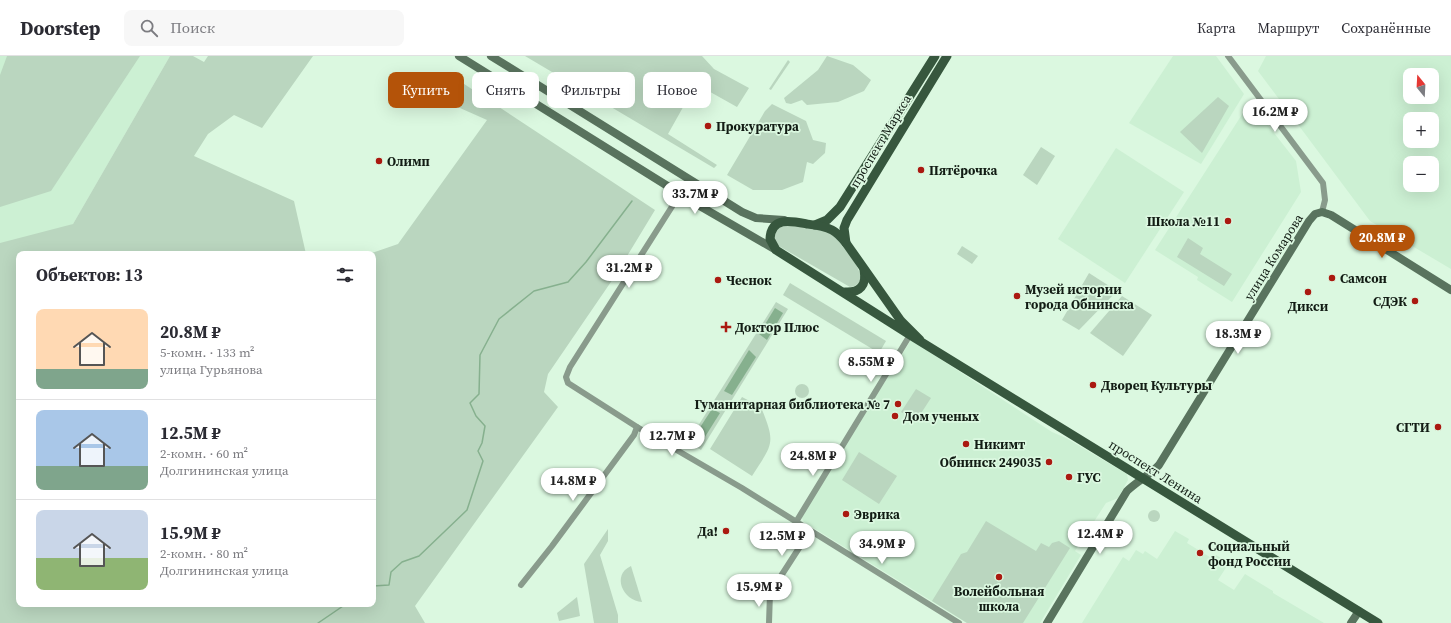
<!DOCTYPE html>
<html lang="ru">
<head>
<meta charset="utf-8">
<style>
	:root { --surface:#fff; --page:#f7f7f7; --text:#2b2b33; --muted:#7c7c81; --line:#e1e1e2; --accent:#b45309 }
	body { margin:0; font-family:"Source Serif 4",serif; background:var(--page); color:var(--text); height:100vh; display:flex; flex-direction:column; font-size:15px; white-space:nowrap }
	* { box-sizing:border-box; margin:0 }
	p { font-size:13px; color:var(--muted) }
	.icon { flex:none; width:22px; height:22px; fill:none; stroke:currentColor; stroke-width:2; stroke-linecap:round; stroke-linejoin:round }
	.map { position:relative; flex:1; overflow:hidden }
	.panel { position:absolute; left:16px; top:195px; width:360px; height:356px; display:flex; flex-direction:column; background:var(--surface); border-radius:8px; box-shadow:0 4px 16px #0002 }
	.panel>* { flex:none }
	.top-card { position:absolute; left:388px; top:16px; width:380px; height:36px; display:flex; gap:8px }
	.needle { width:26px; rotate:342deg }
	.fabs { position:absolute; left:1403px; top:12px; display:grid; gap:8px }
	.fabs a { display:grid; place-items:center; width:36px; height:36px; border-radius:8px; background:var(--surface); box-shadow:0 4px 16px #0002; font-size:20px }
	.price { position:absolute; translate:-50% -34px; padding:0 9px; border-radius:14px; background:#fff; color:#222; font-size:13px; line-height:26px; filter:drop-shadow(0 1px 2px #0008) }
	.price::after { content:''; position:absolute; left:50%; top:24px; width:12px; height:9px; margin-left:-6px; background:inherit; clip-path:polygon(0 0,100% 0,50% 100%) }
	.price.active { background:var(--accent); color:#fff }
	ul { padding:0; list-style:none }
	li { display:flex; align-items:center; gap:12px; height:100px; padding:0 20px }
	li+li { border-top:1px solid var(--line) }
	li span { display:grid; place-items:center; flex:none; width:112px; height:80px; border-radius:8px; color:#555 }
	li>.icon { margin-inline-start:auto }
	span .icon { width:48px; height:48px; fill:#fffc; stroke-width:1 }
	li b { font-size:17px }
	h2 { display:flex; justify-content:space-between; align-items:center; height:48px; padding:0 20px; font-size:17px }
	.tag { padding:0 14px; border-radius:8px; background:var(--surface); box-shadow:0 4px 16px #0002; font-size:14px; line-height:36px }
	.tag.active { background:var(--accent); color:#fff }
	header { display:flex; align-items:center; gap:24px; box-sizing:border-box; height:56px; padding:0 20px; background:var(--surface); border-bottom:1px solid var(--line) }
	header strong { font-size:19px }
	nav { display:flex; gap:22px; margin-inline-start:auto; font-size:14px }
	.search { width:280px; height:36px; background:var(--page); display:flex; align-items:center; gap:10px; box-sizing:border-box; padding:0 14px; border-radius:8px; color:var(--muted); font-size:15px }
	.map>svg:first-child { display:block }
	.built { fill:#ccf0d3; fill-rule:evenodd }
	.green { fill:#bad6bf }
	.water { fill:#86b08e }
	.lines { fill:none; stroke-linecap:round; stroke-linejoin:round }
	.stream { stroke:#86b08e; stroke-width:1.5 }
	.street { stroke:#899b8c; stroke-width:6 }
	.secondary { stroke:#59735e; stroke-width:8 }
	.primary { stroke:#37573e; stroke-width:9 }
	.poi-dot { fill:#aa1910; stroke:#dbf8e0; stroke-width:1.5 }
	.labels { text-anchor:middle; stroke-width:3.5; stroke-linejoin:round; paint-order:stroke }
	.poi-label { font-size:13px; font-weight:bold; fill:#121c14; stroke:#dbf8e0; text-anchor:start }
	.street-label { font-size:13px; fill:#121c14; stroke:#dbf8e0 }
</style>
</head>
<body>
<header>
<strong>Doorstep</strong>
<div class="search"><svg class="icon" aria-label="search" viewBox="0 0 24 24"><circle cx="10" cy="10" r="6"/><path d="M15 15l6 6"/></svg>Поиск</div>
<nav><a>Карта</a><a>Маршрут</a><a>Сохранённые</a></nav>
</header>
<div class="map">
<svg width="1451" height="567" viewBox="0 0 1451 567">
	<rect width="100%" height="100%" fill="#dbf8e0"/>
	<g class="built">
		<path d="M0 0H170L73 168 19 198 0 423Z"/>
		<path d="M1173 0H1216L1244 38 1201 108 1129 67Z"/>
		<path d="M1266 0H1451V213L1370 165 1258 15ZM1410 19H1432V41H1410ZM1410 63H1432V85H1410ZM1410 107H1432V129H1410Z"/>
		<path d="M1250 46 1296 105 1301 136 1232 246 1197 224 1198 221 1155 194Z"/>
		<path d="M1116 92 1184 136 1125 227 1058 183Z"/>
		<path d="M911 284 1052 376 1066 382 1127 418 1128 424 1118 442 1106 447 1075 495 1081 499 1040 567H967L804 466 801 460Z"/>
		<path d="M1175 475 1189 483 1187 487 1213 503 1216 499 1229 507 1218 524 1234 534 1245 518 1273 535V537L1324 567H1082L1123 501 1129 505 1136 494 1143 498 1145 495 1157 503Z"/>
	</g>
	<g class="green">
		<path d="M7 0H140L51 135 0 151V19Z"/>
		<path d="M170 0H193L204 6 208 0H313L262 72 234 59 208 78 194 100 294 145 306 198H19V548H373V198H369L398 188 487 64 442 44V34L452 20 655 154 615 220 548 318 544 336 558 351 415 550 425 567H0V187L73 168Z"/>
		<path d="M525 0H702L714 13 749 32 737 51 696 28 668 78 717 109 714 112Z"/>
		<path d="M827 0 853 9 871 24 864 35 838 46 807 49 802 44 791 48 786 47 784 42 818 14Z"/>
		<path d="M788 4 790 6 771 34 769 33Z"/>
		<path d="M1218 41 1229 50 1202 97 1180 76Z"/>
		<path d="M772 48 806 65 813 84 826 87 825 97 813 108 807 106 803 126 782 134H753L727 119 765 55Z"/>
		<path d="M1041 91 1055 100 1037 129 1023 119Z"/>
		<path d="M790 168C800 170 823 171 830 176 838 181 843 190 848 197 855 207 871 227 850 231L777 189 773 182 776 172Z"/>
		<path d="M1188 182 1203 192 1200 198 1232 218 1224 230 1177 201Z"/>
		<path d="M962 190 978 200 972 208 957 198Z"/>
		<path d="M1089 217 1117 235 1079 274 1062 264Z"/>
		<path d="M790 227 886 285 879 297 783 239Z"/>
		<path d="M1122 240 1152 259 1123 300 1090 277Z"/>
		<path d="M776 246 788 253 701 394 688 386Z"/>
		<circle cx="802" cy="335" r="7"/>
		<path d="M916 333 931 342 916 365 901 356Z"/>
		<path d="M742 341 761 351C776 388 773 387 752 420L710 393Z"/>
		<path d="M859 396 897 420 879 448 842 424Z"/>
		<circle cx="1154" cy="460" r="6"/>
		<path d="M986 465 1036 495 1041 487 1049 491 1052 487 1059 485 1070 492 1023 567H967L932 545 961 498 967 496Z"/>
		<path d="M608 473V485L600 499 618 559V567H594L584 508Z"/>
		<path d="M631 510 642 546C623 545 611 519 631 510Z"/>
		<path d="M577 541 580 560 559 565 557 557Z"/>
	</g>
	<g class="water">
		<path d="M775 252 783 257 767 284 759 278Z"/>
		<path d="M749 294 756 301 732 339 724 335Z"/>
		<path d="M712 353 720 357 703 384 695 379Z"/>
	</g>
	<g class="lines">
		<g class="stream">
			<path d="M373 530 389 529 391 516 402 506 419 500 467 454 483 405 478 395 482 387 485 370 476 360 470 347 479 338 480 299 499 263 534 235 568 226 586 206 632 145"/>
			<path d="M318 567 346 548"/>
		</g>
		<g class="street">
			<path d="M1228 0 1323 127 1325 144 1322 156"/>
			<path d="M680 138 570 311 566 321 568 327 637 371 742 432 959 567"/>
			<path d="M796 466 910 279"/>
			<path d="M521 529 552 490 634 379 637 371"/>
			<path d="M769 567 770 537 810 475"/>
		</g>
		<g class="secondary">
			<path d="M459 0 698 149 776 194"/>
			<path d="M491 0 742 156 756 162 784 164"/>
			<path d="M1047 567 1127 435C1137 425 1150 419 1159 409L1309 165 1315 158 1322 156 1331 159 1451 234"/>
			<path d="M1351 567 1359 555"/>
		</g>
		<g class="primary">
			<path d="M815 169 827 164 840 151 935 0"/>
			<path d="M846 187 844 172 847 164 947 0"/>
			<path d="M845 236C860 237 867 229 864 214"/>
			<path d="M920 284 901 265 846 187C842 182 838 177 832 174 824 170 815 169 807 168 792 165 771 160 770 183L776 194 910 279 1378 567"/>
		</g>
	</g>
	<g class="poi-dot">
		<circle cx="708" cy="70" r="4"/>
		<circle cx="379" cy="105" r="4"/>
		<circle cx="921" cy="114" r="4"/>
		<circle cx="1228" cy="165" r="4"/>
		<circle cx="1332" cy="222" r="4"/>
		<circle cx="718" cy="224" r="4"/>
		<circle cx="1308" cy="236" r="4"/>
		<circle cx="1017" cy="240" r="4"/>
		<circle cx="1415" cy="245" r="4"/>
		<path d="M724 265h4v4h4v4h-4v4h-4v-4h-4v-4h4z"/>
		<circle cx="1093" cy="329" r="4"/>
		<circle cx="898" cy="348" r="4"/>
		<circle cx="895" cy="360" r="4"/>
		<circle cx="1438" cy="371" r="4"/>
		<circle cx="966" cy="388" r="4"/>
		<circle cx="1049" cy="406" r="4"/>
		<circle cx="1069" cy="421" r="4"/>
		<circle cx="846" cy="458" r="4"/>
		<circle cx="726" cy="475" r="4"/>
		<circle cx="1200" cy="497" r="4"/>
		<circle cx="999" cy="521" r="4"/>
	</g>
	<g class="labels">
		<g class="poi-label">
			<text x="716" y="75">Прокуратура</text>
			<text x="387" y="110">Олимп</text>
			<text x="929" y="119">Пятёрочка</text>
			<text x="1220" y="170" text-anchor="end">Школа №11</text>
			<text x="1340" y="227">Самсон</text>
			<text x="726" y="229">Чеснок</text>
			<text x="1025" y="238">Музей истории<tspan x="1025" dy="15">города Обнинска</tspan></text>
			<text x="1407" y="250" text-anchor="end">СДЭК</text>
			<text x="1308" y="255" text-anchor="middle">Дикси</text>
			<text x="735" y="276">Доктор Плюс</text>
			<text x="1101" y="334">Дворец Культуры</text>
			<text x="890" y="353" text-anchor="end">Гуманитарная библиотека № 7</text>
			<text x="903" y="365">Дом ученых</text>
			<text x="1430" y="376" text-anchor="end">СГТИ</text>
			<text x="974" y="393">Никимт</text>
			<text x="1041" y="411" text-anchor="end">Обнинск 249035</text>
			<text x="1077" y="426">ГУС</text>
			<text x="854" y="463">Эврика</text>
			<text x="718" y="480" text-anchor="end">Да!</text>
			<text x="1208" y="495">Социальный<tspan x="1208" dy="15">фонд России</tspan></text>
			<text x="999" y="540" text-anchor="middle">Волейбольная<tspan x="999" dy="15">школа</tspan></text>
		</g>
		<g class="street-label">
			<text transform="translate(880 85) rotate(-59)" y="5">проспект Маркса</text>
			<text transform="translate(1273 201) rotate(-58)" y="5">улица Комарова</text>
			<text transform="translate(1156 415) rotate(32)" y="5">проспект Ленина</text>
		</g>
	</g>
</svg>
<div class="fabs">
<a><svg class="needle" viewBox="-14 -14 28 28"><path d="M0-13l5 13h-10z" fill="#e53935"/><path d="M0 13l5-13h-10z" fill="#7c7c81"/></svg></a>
<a>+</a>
<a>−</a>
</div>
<b class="price" style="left:1275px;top:77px">16.2M ₽</b>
<b class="price" style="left:695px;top:159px">33.7M ₽</b>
<b class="price active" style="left:1382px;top:203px">20.8M ₽</b>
<b class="price" style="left:629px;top:233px">31.2M ₽</b>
<b class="price" style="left:1238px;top:299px">18.3M ₽</b>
<b class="price" style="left:871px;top:327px">8.55M ₽</b>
<b class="price" style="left:672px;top:401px">12.7M ₽</b>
<b class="price" style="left:813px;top:421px">24.8M ₽</b>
<b class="price" style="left:573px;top:446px">14.8M ₽</b>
<b class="price" style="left:1100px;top:499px">12.4M ₽</b>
<b class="price" style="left:782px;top:501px">12.5M ₽</b>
<b class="price" style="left:882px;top:509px">34.9M ₽</b>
<b class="price" style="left:759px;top:552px">15.9M ₽</b>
<div class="top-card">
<a class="tag active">Купить</a>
<a class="tag">Снять</a>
<a class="tag">Фильтры</a>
<a class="tag">Новое</a>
</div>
<section class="panel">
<h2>Объектов: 13<svg class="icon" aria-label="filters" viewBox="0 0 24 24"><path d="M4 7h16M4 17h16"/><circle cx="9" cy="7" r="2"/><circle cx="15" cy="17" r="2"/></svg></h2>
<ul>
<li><span style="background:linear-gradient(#ffd9b3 75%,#7fa58c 0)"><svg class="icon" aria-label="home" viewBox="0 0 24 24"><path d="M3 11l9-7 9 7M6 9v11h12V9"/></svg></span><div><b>20.8M ₽</b><p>5-комн. · 133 m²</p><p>улица Гурьянова</p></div></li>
<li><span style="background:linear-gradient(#a9c7e8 70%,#7fa58c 0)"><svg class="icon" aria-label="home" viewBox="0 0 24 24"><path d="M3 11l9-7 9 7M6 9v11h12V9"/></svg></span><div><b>12.5M ₽</b><p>2-комн. · 60 m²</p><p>Долгининская улица</p></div></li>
<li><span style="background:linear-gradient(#c9d6e8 60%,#8fb573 0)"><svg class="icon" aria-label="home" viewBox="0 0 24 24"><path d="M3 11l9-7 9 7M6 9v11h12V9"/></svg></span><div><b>15.9M ₽</b><p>2-комн. · 80 m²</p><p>Долгининская улица</p></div></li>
</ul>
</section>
</div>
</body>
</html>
